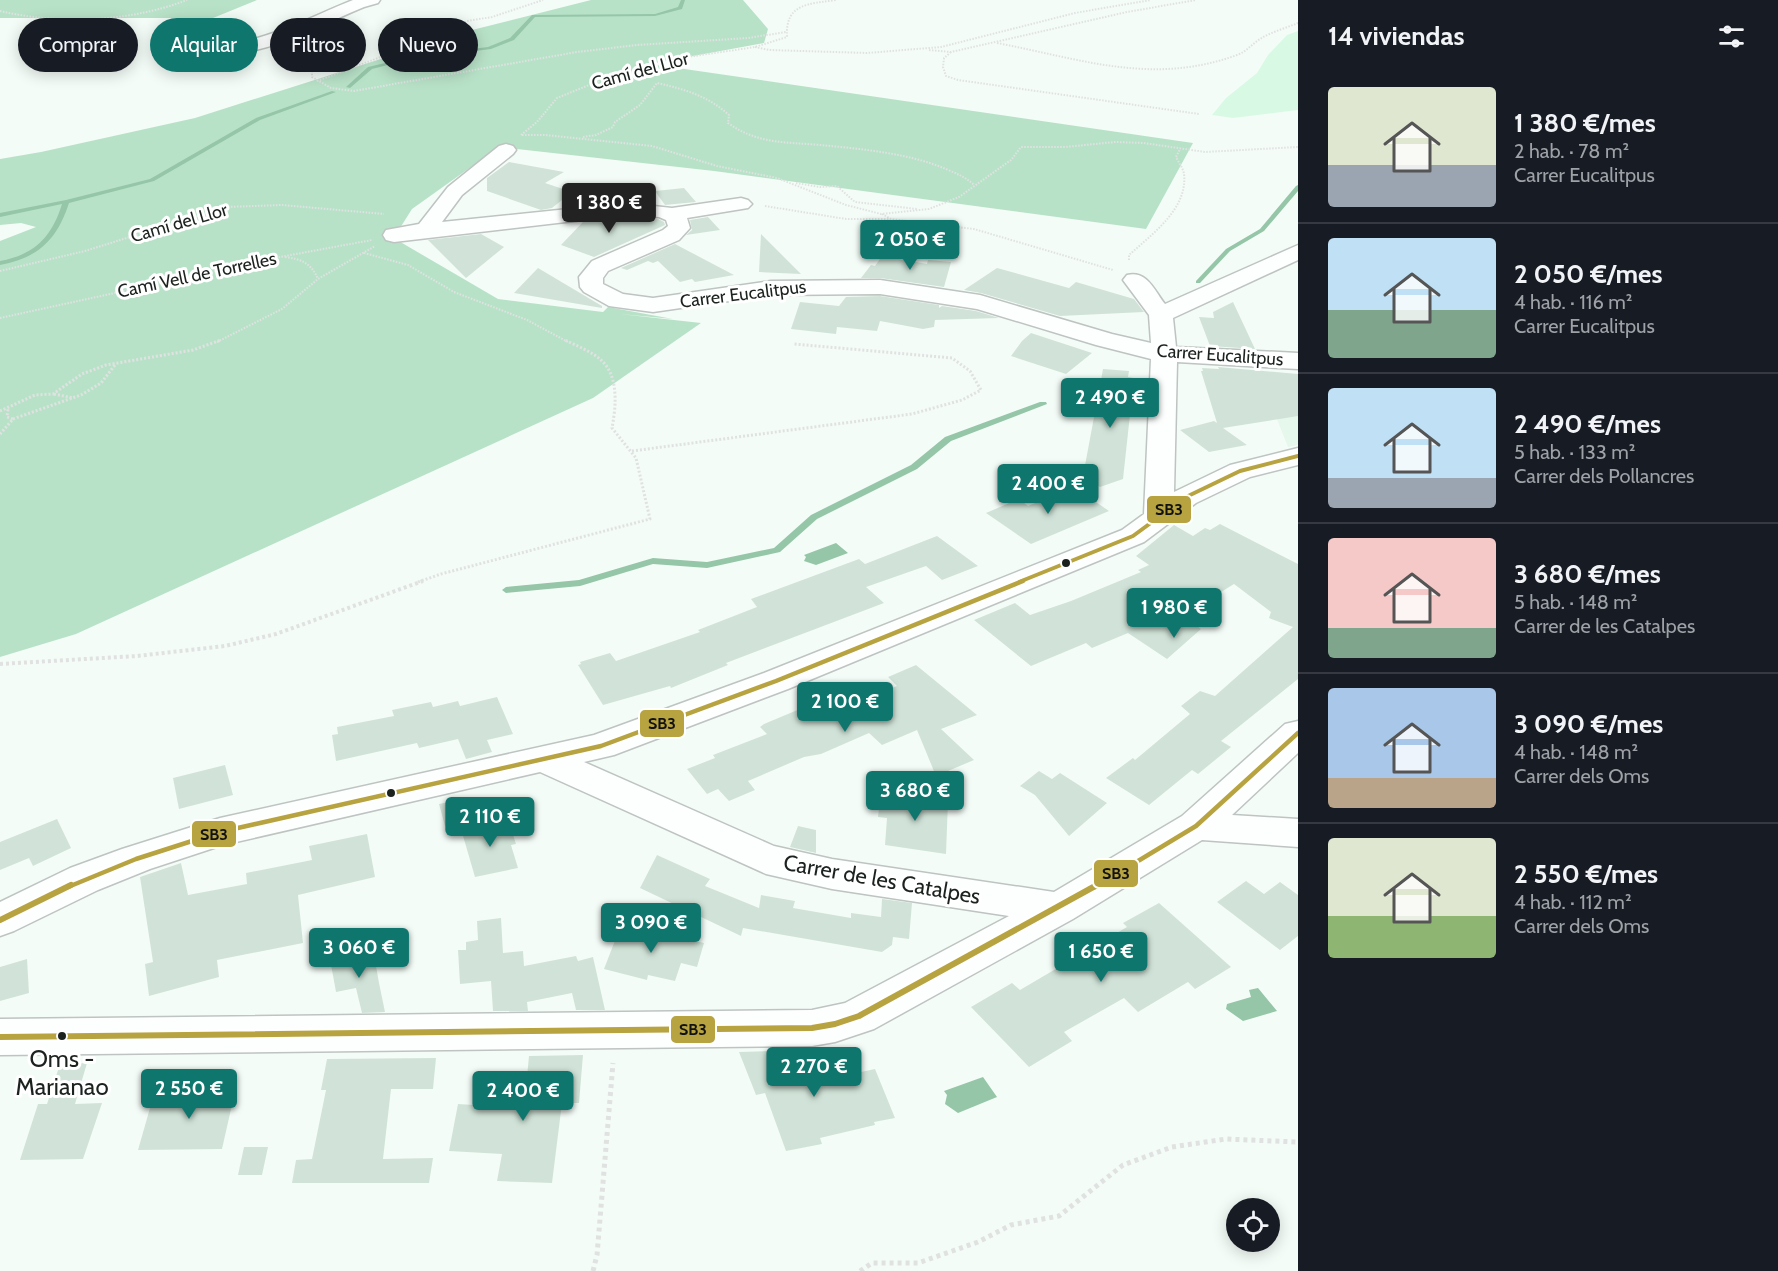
<!DOCTYPE html>
<html lang="es">
<head>
<meta charset="utf-8">
<style>
	:root { --surface:#171b24; --page:#20242c; --text:#f1f3f6; --muted:#9ea1a6; --line:#363941; --accent:#0f766e }
	body { margin:0; font-family:Cabin,sans-serif; background:var(--page); color:var(--text); height:100vh; display:flex; flex-direction:column; font-size:22px; white-space:nowrap }
	* { box-sizing:border-box; margin:0 }
	p { font-size:20px; color:var(--muted) }
	.icon { flex:none; width:33px; height:33px; fill:none; stroke:currentColor; stroke-width:2; stroke-linecap:round; stroke-linejoin:round }
	.map { position:relative; flex:1; overflow:hidden }
	.drawer { display:flex; flex-direction:column; background:var(--surface); width:480px }
	.drawer>* { flex:none }
	.hud { position:absolute; left:18px; top:18px; width:570px; height:54px; display:flex; gap:12px }
	.buttons { position:absolute; left:1226px; top:1198px; display:grid; gap:12px }
	.buttons a { display:grid; place-items:center; width:54px; height:54px; border-radius:50%; background:var(--surface); box-shadow:0 3px 15px #0003; font-size:30px }
	.price { position:absolute; translate:-50% -51px; padding:0 14px; border-radius:6px; background:var(--accent); color:#fff; font-size:20px; line-height:39px; filter:drop-shadow(0 2px 3px #0008) }
	.price::after { content:''; position:absolute; left:50%; top:36px; width:18px; height:14px; margin-left:-9px; background:inherit; clip-path:polygon(0 0,100% 0,50% 100%) }
	.price.current { background:#222; color:#fff }
	ul { padding:0; list-style:none }
	li { display:flex; align-items:center; gap:18px; height:150px; padding:0 30px }
	li+li { border-top:2px solid var(--line) }
	li span { display:grid; place-items:center; flex:none; width:168px; height:120px; border-radius:6px; color:#555 }
	li>.icon { margin-inline-start:auto }
	span .icon { width:72px; height:72px; fill:#fffc; stroke-width:1 }
	li b { font-size:26px }
	h2 { display:flex; justify-content:space-between; align-items:center; height:72px; padding:0 30px; font-size:26px }
	.chip { padding:0 21px; border-radius:27px; background:var(--surface); box-shadow:0 3px 15px #0003; font-size:21px; line-height:54px }
	.chip.current { background:var(--accent); color:#fff }
	main { display:flex; flex:1; min-height:0 }
	.map>svg:first-child { display:block }
	.built { fill:#e6f7ec }
	.green { fill:#d8fae4 }
	.forest { fill:#b8e2c8 }
	.water { fill:#95c6a8 }
	.lines { fill:none; stroke-linecap:round; stroke-linejoin:round }
	.stream { fill:#95c6a8; fill-rule:evenodd }
	.building { fill:#d1e3d8 }
	.minor-casing { stroke:#bec4c1; stroke-width:3 }
	.path-far3 { stroke:#e0e2e1; stroke-width:2; stroke-dasharray:1.5 1.5; stroke-linecap:butt }
	.path-far2 { stroke:#e0e2e1; stroke-width:3; stroke-dasharray:2 2; stroke-linecap:butt }
	.path-far1 { stroke:#e0e2e1; stroke-width:4; stroke-dasharray:3 3; stroke-linecap:butt }
	.path { stroke:#e0e2e1; stroke-width:5; stroke-dasharray:4 4; stroke-linecap:butt }
	.minor { fill:#fdfffe; fill-rule:evenodd }
	.bus-1-far2-casing { stroke:#fff; stroke-width:8 }
	.bus-1-far1-casing { stroke:#fff; stroke-width:9 }
	.bus-1-casing { stroke:#fff; stroke-width:10 }
	.bus-1-far2 { stroke:#b7a441; stroke-width:4 }
	.bus-1-far1 { stroke:#b7a441; stroke-width:4.5 }
	.bus-1 { stroke:#b7a441; stroke-width:6 }
	.bus-dot { fill:#1c231f; stroke:#fff; stroke-width:2 }
	.labels { text-anchor:middle; stroke-width:6; stroke-linejoin:round; paint-order:stroke }
	.far-street-label { font-size:18px; fill:#1c231f; stroke:#fff }
	.street-label { font-size:22px; fill:#1c231f; stroke:#fff }
	.near-bus-label { font-size:24px; fill:#1c231f; stroke:#fff }
	.line-badge { stroke:#fff; stroke-width:2 }
	.pale-badge-label { font-size:16px; text-anchor:middle; font-weight:bold; fill:#111 }
</style>
</head>
<body>
<main>
<div class="map">
<svg width="1298" height="1271" viewBox="0 0 1298 1271">
	<rect width="100%" height="100%" fill="#f4fcf7"/>
	<path class="built" d="M1267 394 1298 396V445L1288 447Z"/>
	<path class="green" d="M1298 31V110L1233 118 1212 115 1226 98 1257 73 1268 55 1287 35Z"/>
	<g class="forest">
		<path d="M0 0H257L213 18H0Z"/>
		<path d="M591 0H743L768 29 764 43 650 64 1193 143 1146 229 714 171 499 147 412 209 400 228 385 233 498 299 603 312 608 307 673 319 620 314 701 323 593 398 76 634 0 657V241L36 227 21 223 0 225V159L41 152 195 118 472 30Z"/>
	</g>
	<g class="water">
		<path d="M836 543 848 553 816 565 804 561 806 557 804 555Z"/>
		<path d="M1258 988 1277 1011 1243 1021 1226 1009 1227 1004 1251 997 1249 990Z"/>
		<path d="M983 1077 997 1097 958 1113 945 1104 947 1095 944 1091Z"/>
	</g>
	<g class="lines">
		<g class="stream">
			<path d="M681 0H685L682 9 655 16 535 17 514 40 491 49 411 59 372 69 350 88 346 87 368 67 411 57 488 47 510 38 532 15 655 14 678 7Z"/>
			<path d="M332 91 336 92 260 120 154 181 69 203C57 240 38 258 0 265V261C34 255 52 237 62 204L0 217V213L66 200 150 179 256 118Z"/>
			<path d="M1298 185V191L1264 231 1230 251 1200 283H1196V281L1226 249 1260 229 1296 186Z"/>
			<path d="M1040 402H1046L1047 404 951 441 917 469 817 519 780 552 707 568 653 564 580 586 506 593 502 590 506 587 579 580 653 558 707 562 774 548 811 515 911 465 945 437Z"/>
		</g>
	</g>
	<g class="building">
		<path d="M509 162 564 172 545 183 572 192 552 208 541 210 487 191V178Z"/>
		<path d="M684 188 696 202 665 205 655 191Z"/>
		<path d="M629 217 658 219 664 222 665 225 594 257 561 245 583 222 605 220 613 221 618 218Z"/>
		<path d="M708 217 720 230 686 235 692 230 690 220Z"/>
		<path d="M481 234 504 247 466 278 428 240Z"/>
		<path d="M761 234 801 274 759 272Z"/>
		<path d="M675 244 734 275 695 282 692 279 680 282 658 261 653 263 648 261 627 270 621 268Z"/>
		<path d="M882 256 927 264 928 260 951 262 944 287 880 278H861L871 265 875 266Z"/>
		<path d="M538 268 602 306V308L514 293Z"/>
		<path d="M997 268 1069 288 1076 282 1134 299 1144 312 1060 316 981 293 964 290Z"/>
		<path d="M880 296 939 305V308L942 306 976 311 999 318 935 320 934 327 923 329 880 321 877 331 837 327 836 334 791 329 800 302 839 306 846 297Z"/>
		<path d="M1233 302 1255 349 1210 346 1199 317 1214 318 1213 312Z"/>
		<path d="M1031 333 1092 353 1066 374 1011 356 1022 341Z"/>
		<path d="M1218 367 1298 374V416L1223 428 1247 445 1209 452 1180 430 1214 421 1217 423 1201 371H1203L1202 368 1219 369Z"/>
		<path d="M1103 369 1129 371 1128 377 1134 378 1123 479 1100 487 1083 476Z"/>
		<path d="M1074 487 1109 511 1031 544 986 513 1014 501 1023 502 1028 506Z"/>
		<path d="M1220 524 1298 564V679L1221 741 1231 747 1198 774 1192 770 1149 805 1106 778 1133 758 1135 760 1190 714 1181 706 1200 691 1215 696 1293 627 1269 618 1271 612 1234 584 1182 616 1201 629 1167 659 1128 633 1092 648 1086 643 1031 666 974 620 1015 603 1030 615 1071 601 1141 572 1138 570 1149 565 1136 556 1174 525 1193 536 1205 528 1210 530Z"/>
		<path d="M937 536 978 566 942 580 926 566 866 587 884 603 726 663 728 665 671 688 670 686 603 705 578 665 581 664 580 662 610 653 616 661 700 632 698 630 757 607 751 599 859 559 865 564Z"/>
		<path d="M916 665 977 715 941 729 974 760 936 776 917 730 882 745 869 733 821 754 804 757 748 781 755 790 729 801 718 789 707 794 687 769 715 758 713 755 767 734 760 727 764 724 807 706 818 717 897 686 888 677Z"/>
		<path d="M497 697 513 734 487 740 492 752 466 759 458 739 419 748 417 743 336 761 332 735 338 734 337 727 394 716 392 710 431 702 433 707 458 701 460 706Z"/>
		<path d="M225 765 233 795 179 809 173 778Z"/>
		<path d="M1039 771 1052 779 1060 773 1107 803 1069 836 1035 795 1020 786Z"/>
		<path d="M881 790 948 801 946 854 885 845 887 818 878 817Z"/>
		<path d="M464 799 471 821 445 826 439 804Z"/>
		<path d="M57 819 71 848 33 866 29 858 0 870V842Z"/>
		<path d="M508 819 516 844 511 845 518 868 475 877 461 829Z"/>
		<path d="M798 826 816 830V853L790 847Z"/>
		<path d="M367 834 375 877 298 895 303 943 217 960 219 977 149 996 145 964 153 962 140 877 181 863 188 895 247 884 246 873 312 860 309 846Z"/>
		<path d="M657 855 710 879 705 886 759 908 761 895 795 901 793 908 851 918V913L881 917 882 899 912 903 909 939 893 937 892 945 882 952 743 928 741 936 640 888Z"/>
		<path d="M1246 881 1264 894 1280 882 1298 895V936L1280 950 1217 902Z"/>
		<path d="M1159 903 1231 967 1195 989 1188 982 1138 1012 1124 998 1064 1032 1072 1041 1029 1067 971 1007 1012 983 1020 990 1127 927 1123 923Z"/>
		<path d="M501 918 503 953 523 951 524 966 576 956 578 961 593 957 605 1010H576L572 993 527 1002 528 1011H493L491 981 460 984 458 950H466V942L478 940 477 921Z"/>
		<path d="M621 925 704 943 697 967 681 963 675 981 648 975 647 980 604 969Z"/>
		<path d="M373 949 379 983 385 1012 362 1013 356 988 336 992 330 959Z"/>
		<path d="M27 959 29 993 0 1001V967Z"/>
		<path d="M802 1050 815 1082 875 1069 895 1118 874 1122 875 1125 820 1138 822 1144 786 1151 765 1093 756 1095 739 1052Z"/>
		<path d="M583 1055 579 1103H562L552 1183 497 1181 502 1154 449 1151 458 1104 524 1108 529 1056Z"/>
		<path d="M436 1058 433 1089H391L383 1159 433 1158 429 1183H292L296 1160 312 1159 326 1090H321L327 1059Z"/>
		<path d="M87 1063 75 1104 102 1103 83 1159 20 1160 38 1104H47L60 1064Z"/>
		<path d="M236 1087 222 1149 138 1150 152 1101 171 1100 174 1088Z"/>
		<path d="M244 1147H268L262 1175H238Z"/>
	</g>
	<g class="lines">
		<g class="minor-casing">
			<g id="minor">
				<path d="M353 0H380L378 3 364 7C320 25 272 53 223 55 206 56 188 52 172 48L170 44C176 35 217 47 232 44 274 37 313 16 353 0Z"/>
				<path d="M506 144 513 146 516 150 513 154 462 195 442 222 626 203 672 208 741 198 748 200 752 204 748 208 687 218 690 228 679 240 608 271 603 278V284L623 294 653 298 771 281 880 280 980 295 1112 334 1151 343 1149 315 1123 280 1127 275C1147 270 1154 290 1165 304L1298 245V260L1173 318 1176 347 1298 353V369L1177 362 1174 492 1230 465 1298 448V465L1250 477 1196 503 1144 542 788 689 614 755 584 762 774 846 832 859 1054 892 1182 816 1285 724 1298 721V753L1232 815 1298 819V847L1202 840 1073 919 874 1029 835 1042 812 1046 0 1055V1019L812 1010 845 1003 1009 916 832 889 766 874 540 772 223 845 150 869 98 890 14 931 0 936V902L70 868 122 849 220 818 594 735 764 673 1122 530 1144 514 1151 359 1096 345 977 309 880 294 771 295 653 312 609 306 584 292 580 287 579 277 592 261 663 230 668 226 666 220 659 217 626 215 394 242 386 240 383 235 386 230 419 224 448 187 499 146Z"/>
			</g>
		</g>
		<g class="path-far3">
			<path d="M0 11C59 25 130 22 187 0"/>
			<path d="M332 37 312 72V77L331 88 354 91 577 52 637 45 748 38 786 32"/>
			<path d="M997 43C1081 59 1152 86 1237 55 1246 52 1252 44 1260 39 1271 32 1286 28 1298 23"/>
			<path d="M755 47 769 50 867 53 941 47 1075 13 1151 0"/>
			<path d="M929 50 951 52 1127 12 1196 0"/>
			<path d="M951 52 944 58 943 67 946 76 958 80 1199 114"/>
			<path d="M317 81 450 31 467 21 492 17 543 0"/>
			<path d="M521 135 537 122 557 98 594 83 674 59 755 47 787 37C785 3 809 4 836 0"/>
			<path d="M522 135H545L652 146 717 166 777 178 846 205 881 214 929 209 959 197 1011 160 1021 147H1065L1115 142 1144 143 1205 152 1298 147"/>
			<path d="M583 137 596 135 613 127 615 122 640 105 657 83C684 89 708 96 729 115L728 123C757 144 786 142 820 145 862 149 908 153 946 169 957 174 966 177 974 185"/>
			<path d="M796 183 820 187 837 186 855 202 917 209"/>
			<path d="M765 206 846 219H889"/>
			<path d="M882 214 891 219 974 229 1113 270"/>
			<path d="M364 253 408 265 454 292 527 320 568 342"/>
			<path d="M285 257C301 259 311 263 318 279"/>
			<path d="M1129 260V255C1152 234 1188 209 1184 174 1183 168 1179 163 1176 157L1180 149"/>
			<path d="M0 271 85 251 226 207 282 205 384 214"/>
			<path d="M0 318 280 257 372 240"/>
			<path d="M217 342 282 309 318 279 375 246"/>
		</g>
		<g class="path-far2">
			<path d="M54 394 73 398"/>
			<path d="M0 411 35 395 53 394 82 374 106 365 193 350 221 340"/>
			<path d="M13 419 81 395 101 383 115 365"/>
			<path d="M0 434 13 419 7 417 8 409"/>
			<path d="M632 451 912 414 962 400 981 390 970 371 952 358 794 344"/>
			<path d="M418 582 441 574 650 519 636 458 612 428C616 407 619 377 602 361 593 352 577 346 565 340"/>
		</g>
		<path class="path-far1" d="M0 664 137 656 225 646 276 634 423 581"/>
		<g class="path">
			<path d="M593 1271 597 1255 613 1063"/>
			<path d="M860 1271 872 1263H918L978 1242 1011 1225 1059 1216 1123 1165 1172 1147 1226 1139 1298 1142"/>
		</g>
		<use href="#minor" class="minor"/>
		<g class="bus-1-far2-casing">
			<path id="bus-1-far2" d="M1019 582 1133 536 1186 497 1240 471 1298 456"/>
		</g>
		<g class="bus-1-far1-casing">
			<g id="bus-1-far1">
				<path d="M68 887 136 859 220 832 601 746 776 681 1023 581"/>
				<path d="M1095 887 1196 826 1298 733"/>
			</g>
		</g>
		<g class="bus-1-casing">
			<g id="bus-1">
				<path d="M0 920 71 885"/>
				<path d="M0 1037 812 1028 835 1024 859 1016 1097 885"/>
			</g>
		</g>
		<use href="#bus-1-far2" class="bus-1-far2"/>
		<use href="#bus-1-far1" class="bus-1-far1"/>
		<use href="#bus-1" class="bus-1"/>
	</g>
	<g class="bus-dot">
		<circle cx="1066" cy="563" r="5"/>
		<circle cx="391" cy="793" r="5"/>
		<circle cx="62" cy="1036" r="5"/>
	</g>
	<g class="labels">
		<g class="far-street-label">
			<text transform="translate(640 71) rotate(-15)" y="6">Camí del Llor</text>
			<text transform="translate(179 223) rotate(-16)" y="6">Camí del Llor</text>
			<text transform="translate(197 275) rotate(-12)" y="6">Camí Vell de Torrelles</text>
			<text transform="translate(743 294) rotate(-7)" y="6">Carrer Eucalitpus</text>
			<text transform="translate(1220 355) rotate(4)" y="6">Carrer Eucalitpus</text>
		</g>
		<g class="street-label">
			<text transform="translate(882 879) rotate(10)" y="8">Carrer de les Catalpes</text>
		</g>
		<g class="near-bus-label">
			<text x="62" y="1067">Oms -<tspan x="62" dy="28">Marianao</tspan></text>
		</g>
	</g>
	<g class="line-badge">
		<rect x="1146" y="495" width="46" height="29" rx="6" fill="#b7a441"/>
		<rect x="639" y="709" width="46" height="29" rx="6" fill="#b7a441"/>
		<rect x="191" y="820" width="46" height="28" rx="6" fill="#b7a441"/>
		<rect x="1093" y="859" width="46" height="29" rx="6" fill="#b7a441"/>
		<rect x="670" y="1015" width="46" height="29" rx="6" fill="#b7a441"/>
	</g>
	<g class="pale-badge-label">
		<text x="1169" y="515">SB3</text>
		<text x="662" y="729">SB3</text>
		<text x="214" y="840">SB3</text>
		<text x="1116" y="879">SB3</text>
		<text x="693" y="1035">SB3</text>
	</g>
</svg>
<div class="buttons">
<a><svg class="icon" aria-label="locate" viewBox="0 0 24 24"><circle cx="12" cy="12" r="6"/><path d="M12 2v4M12 18v4M2 12h4M18 12h4"/></svg></a>
</div>
<b class="price current" style="left:609px;top:234px">1 380 €</b>
<b class="price" style="left:910px;top:271px">2 050 €</b>
<b class="price" style="left:1110px;top:429px">2 490 €</b>
<b class="price" style="left:1048px;top:515px">2 400 €</b>
<b class="price" style="left:1174px;top:639px">1 980 €</b>
<b class="price" style="left:845px;top:733px">2 100 €</b>
<b class="price" style="left:915px;top:822px">3 680 €</b>
<b class="price" style="left:490px;top:848px">2 110 €</b>
<b class="price" style="left:651px;top:954px">3 090 €</b>
<b class="price" style="left:359px;top:979px">3 060 €</b>
<b class="price" style="left:1101px;top:983px">1 650 €</b>
<b class="price" style="left:814px;top:1098px">2 270 €</b>
<b class="price" style="left:189px;top:1120px">2 550 €</b>
<b class="price" style="left:523px;top:1122px">2 400 €</b>
<div class="hud">
<a class="chip">Comprar</a>
<a class="chip current">Alquilar</a>
<a class="chip">Filtros</a>
<a class="chip">Nuevo</a>
</div>
</div>
<section class="drawer">
<h2>14 viviendas<svg class="icon" aria-label="filters" viewBox="0 0 24 24"><path d="M4 7h16M4 17h16"/><circle cx="9" cy="7" r="2"/><circle cx="15" cy="17" r="2"/></svg></h2>
<ul>
<li><span style="background:linear-gradient(#dfe7d0 65%,#9aa5b1 0)"><svg class="icon" aria-label="home" viewBox="0 0 24 24"><path d="M3 11l9-7 9 7M6 9v11h12V9"/></svg></span><div><b>1 380 €/mes</b><p>2 hab. · 78 m²</p><p>Carrer Eucalitpus</p></div></li>
<li><span style="background:linear-gradient(#bfe0f5 60%,#7fa58c 0)"><svg class="icon" aria-label="home" viewBox="0 0 24 24"><path d="M3 11l9-7 9 7M6 9v11h12V9"/></svg></span><div><b>2 050 €/mes</b><p>4 hab. · 116 m²</p><p>Carrer Eucalitpus</p></div></li>
<li><span style="background:linear-gradient(#bfe0f5 75%,#9aa5b1 0)"><svg class="icon" aria-label="home" viewBox="0 0 24 24"><path d="M3 11l9-7 9 7M6 9v11h12V9"/></svg></span><div><b>2 490 €/mes</b><p>5 hab. · 133 m²</p><p>Carrer dels Pollancres</p></div></li>
<li><span style="background:linear-gradient(#f6c9c9 75%,#7fa58c 0)"><svg class="icon" aria-label="home" viewBox="0 0 24 24"><path d="M3 11l9-7 9 7M6 9v11h12V9"/></svg></span><div><b>3 680 €/mes</b><p>5 hab. · 148 m²</p><p>Carrer de les Catalpes</p></div></li>
<li><span style="background:linear-gradient(#a9c7e8 75%,#b9a48a 0)"><svg class="icon" aria-label="home" viewBox="0 0 24 24"><path d="M3 11l9-7 9 7M6 9v11h12V9"/></svg></span><div><b>3 090 €/mes</b><p>4 hab. · 148 m²</p><p>Carrer dels Oms</p></div></li>
<li><span style="background:linear-gradient(#dfe7d0 65%,#8fb573 0)"><svg class="icon" aria-label="home" viewBox="0 0 24 24"><path d="M3 11l9-7 9 7M6 9v11h12V9"/></svg></span><div><b>2 550 €/mes</b><p>4 hab. · 112 m²</p><p>Carrer dels Oms</p></div></li>
</ul>
</section>
</main>
</body>
</html>
